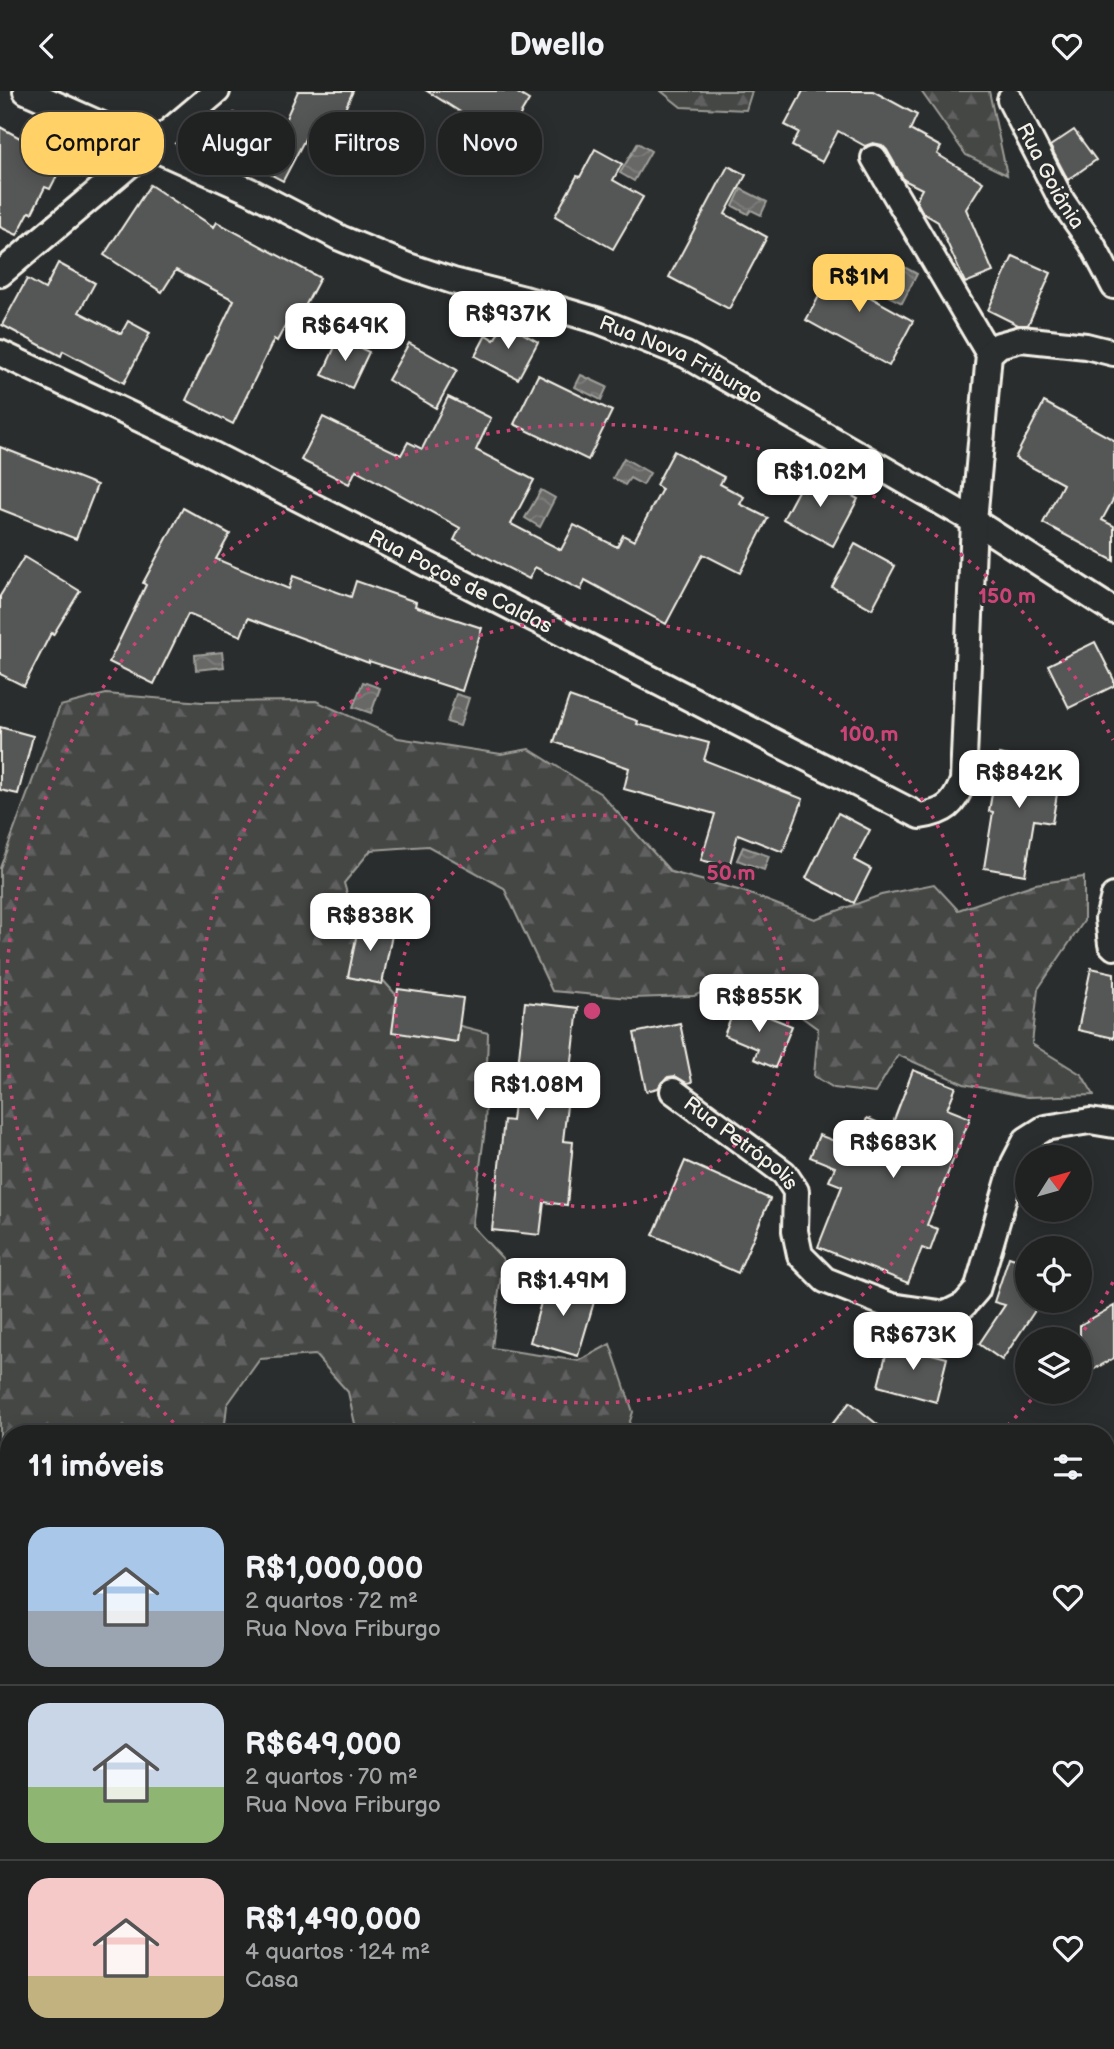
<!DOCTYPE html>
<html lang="pt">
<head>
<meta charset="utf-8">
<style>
	:root { --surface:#202222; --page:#2d2f2f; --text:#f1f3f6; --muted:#a2a4a5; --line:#3d3f40; --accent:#ffd166 }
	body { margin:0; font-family:"Balsamiq Sans",sans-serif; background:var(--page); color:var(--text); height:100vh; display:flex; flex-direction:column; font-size:26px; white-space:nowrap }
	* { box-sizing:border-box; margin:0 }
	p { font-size:23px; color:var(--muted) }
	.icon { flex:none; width:38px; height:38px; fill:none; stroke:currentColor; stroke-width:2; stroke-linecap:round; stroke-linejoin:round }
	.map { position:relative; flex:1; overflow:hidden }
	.drawer { position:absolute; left:0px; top:1334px; width:1115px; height:625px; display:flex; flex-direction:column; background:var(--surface); border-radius:28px 28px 0 0; box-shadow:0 4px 18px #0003,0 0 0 2px var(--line) }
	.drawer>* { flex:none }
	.banner { position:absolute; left:21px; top:21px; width:700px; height:63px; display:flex; gap:14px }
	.needle { width:46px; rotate:53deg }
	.buttons { position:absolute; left:1015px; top:1054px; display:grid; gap:14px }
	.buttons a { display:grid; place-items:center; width:77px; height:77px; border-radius:50%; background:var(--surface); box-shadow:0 4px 18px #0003,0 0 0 2px var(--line); font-size:35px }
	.price { position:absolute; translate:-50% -60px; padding:0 16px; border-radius:14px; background:#fff; color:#222; font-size:23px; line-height:46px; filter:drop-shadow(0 2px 4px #0008) }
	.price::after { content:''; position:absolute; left:50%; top:42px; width:21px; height:16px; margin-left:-10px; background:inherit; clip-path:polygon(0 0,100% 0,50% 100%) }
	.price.current { background:var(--accent); color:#111 }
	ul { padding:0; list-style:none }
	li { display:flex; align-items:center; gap:21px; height:175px; padding:0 28px }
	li+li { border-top:2px solid var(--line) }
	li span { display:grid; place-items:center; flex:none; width:196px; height:140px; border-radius:21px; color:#555 }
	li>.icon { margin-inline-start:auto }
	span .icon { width:84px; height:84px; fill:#fffc; stroke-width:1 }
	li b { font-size:30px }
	h2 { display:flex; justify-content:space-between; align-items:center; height:84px; padding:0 28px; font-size:30px }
	.tag { padding:0 24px; border-radius:28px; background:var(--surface); box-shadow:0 4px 18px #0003,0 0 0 2px var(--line); font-size:24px; line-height:63px }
	.tag.current { background:var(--accent); color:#111 }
	header { display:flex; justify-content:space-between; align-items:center; height:91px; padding:0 28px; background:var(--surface); font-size:32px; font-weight:700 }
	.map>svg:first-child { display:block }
	.forest { fill:url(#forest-firs); stroke:#9c9c96; stroke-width:2 }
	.water { fill:url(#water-waves); stroke:#9f9f9a; stroke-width:2 }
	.building { fill:#555756; stroke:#f4f1e8; stroke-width:2 }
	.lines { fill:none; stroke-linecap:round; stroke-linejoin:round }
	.street-casing { stroke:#f4f1e8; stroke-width:30 }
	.path { stroke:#f4f1e8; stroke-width:4.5; stroke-dasharray:5 5; stroke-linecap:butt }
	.street { stroke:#2a2d2e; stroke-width:24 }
	.ring { fill:none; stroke:#cc4377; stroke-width:3.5; stroke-dasharray:3.5 7 }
	.labels { text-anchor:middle; stroke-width:6; stroke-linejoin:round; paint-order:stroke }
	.street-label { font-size:21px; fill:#f4f1e8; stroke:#2a2d2e }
	.centre { fill:#cc4377; stroke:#2a2d2e; stroke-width:3.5 }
	.ring-label { font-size:21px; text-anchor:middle; font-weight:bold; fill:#cc4377; stroke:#2a2d2e; stroke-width:6; stroke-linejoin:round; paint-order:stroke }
</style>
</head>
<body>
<header><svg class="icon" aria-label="back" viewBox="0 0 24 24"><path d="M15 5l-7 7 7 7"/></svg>Dwello<svg class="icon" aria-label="heart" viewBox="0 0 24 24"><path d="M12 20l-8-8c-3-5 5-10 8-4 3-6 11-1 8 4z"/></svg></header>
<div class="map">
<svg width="1114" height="1958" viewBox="0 0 1114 1958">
	<defs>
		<pattern id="forest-firs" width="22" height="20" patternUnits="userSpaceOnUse" patternTransform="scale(1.75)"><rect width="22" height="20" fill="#444645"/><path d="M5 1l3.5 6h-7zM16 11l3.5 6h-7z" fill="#606160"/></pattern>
		<pattern id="water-waves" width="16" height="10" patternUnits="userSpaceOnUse" patternTransform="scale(1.75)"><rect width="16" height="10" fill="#676866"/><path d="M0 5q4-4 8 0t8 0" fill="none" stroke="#7d7e7c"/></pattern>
	</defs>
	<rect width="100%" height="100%" fill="#2a2d2e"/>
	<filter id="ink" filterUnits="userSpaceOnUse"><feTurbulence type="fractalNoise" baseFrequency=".0143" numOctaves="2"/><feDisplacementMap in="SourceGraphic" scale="14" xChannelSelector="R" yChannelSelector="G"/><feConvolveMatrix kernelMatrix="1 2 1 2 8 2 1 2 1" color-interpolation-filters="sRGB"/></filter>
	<g filter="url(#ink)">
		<g class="forest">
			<path d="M661 0H752L746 19 681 16Z"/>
			<path d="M921 0H989L1007 84 966 64Z"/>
			<path d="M106 603 202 611 316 610 398 647 501 663 529 658 601 703 671 781 742 800 815 828 881 804 934 793 958 819 1035 793 1084 786V830L1038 898 1032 953 1082 984 1094 1004 1027 1006 964 993 898 964 875 1002 834 997 814 985 818 938 777 908 726 890 694 905 630 907 552 900 504 797 428 755 371 759 344 792 366 870 413 923 488 942 485 1038 472 1135 503 1168 492 1257 579 1270 610 1253 633 1321 626 1342H357L348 1301 315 1264 260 1268 227 1314 224 1342H9V1950H629L636 1958H0V777L60 615Z"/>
			<path d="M1106 1728H1114V1793L1106 1812Z"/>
			<path d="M1106 1881 1114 1887V1958H744L750 1950H1106Z"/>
		</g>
		<g class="water">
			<path d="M638 52 651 60 634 90 620 82Z"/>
			<path d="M741 98 767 111 761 124 751 119 748 123 733 115Z"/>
			<path d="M904 176 917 183 902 212 888 205Z"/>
			<path d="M581 284 607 296 601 309 575 296Z"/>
			<path d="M624 367 650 382 643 394 630 387 625 394 613 387Z"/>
			<path d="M541 399 555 407 540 436 525 427Z"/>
			<path d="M222 561 224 576 196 579 195 564Z"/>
			<path d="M363 591 380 597 371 622 353 616Z"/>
			<path d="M456 603 469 607 460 635 447 631Z"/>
			<path d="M743 756 769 765 764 779 737 769Z"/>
		</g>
		<g class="building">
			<path d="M298 0H353L330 52 308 42 283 90 257 76 254 81 214 60 234 22 264 38 266 34 280 41Z"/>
			<path d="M427 0H514L529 9 505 49Z"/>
			<path d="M803 0H873L917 24 910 39 941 56 937 63 983 91 966 118 993 181 965 192 938 131 923 122 916 109 922 98 904 89 887 59 882 54 873 52 865 55 838 40 822 71 792 55 799 41 785 34Z"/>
			<path d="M0 36 20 47 24 38 69 61 50 98 45 96 32 122 29 121 17 144 0 136Z"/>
			<path d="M1074 39 1096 69 1068 89 1050 55Z"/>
			<path d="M595 58 622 73 613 89 643 106 613 158 555 125 577 85 580 86Z"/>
			<path d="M728 75 746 84 725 123 767 146 729 218 669 186Z"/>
			<path d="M150 94 214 136 217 131 320 187 295 234 288 230 277 250 274 248 233 333 186 309 234 209 176 179 162 201 104 164Z"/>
			<path d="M841 165 873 183 863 202 913 230 889 275 806 229Z"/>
			<path d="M1013 165 1051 182 1028 234H1018L988 219Z"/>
			<path d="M58 172 95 192 79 221 121 243 128 230 150 242 124 292 63 260 61 265 2 234 27 188 45 198Z"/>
			<path d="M504 232 538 251 518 288 475 265 486 244 494 249Z"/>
			<path d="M339 247 369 261 352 297 322 284Z"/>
			<path d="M409 252 457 279 436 317 388 289Z"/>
			<path d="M538 284 612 320 588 369 514 333Z"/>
			<path d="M448 306 491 327 476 359 534 389 511 433 561 459 574 434 617 456 623 444 634 450 662 398 656 394 674 360 724 386 720 393 744 406 740 413 768 427 740 482 703 463 666 533 585 489 581 499 535 476 529 488 454 449 460 437 356 379 349 393 301 369 323 326 401 364 408 351 422 358Z"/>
			<path d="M1044 311 1114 349V407L1102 429 1114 435V470L1043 432 1063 393 1015 367Z"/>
			<path d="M0 356 97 394 76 448 0 418Z"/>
			<path d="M808 381 858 408 833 455 783 428Z"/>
			<path d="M183 417 230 443 216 468 289 498 293 485 351 506 356 490 416 511 415 515 482 537 462 600 369 570V572L248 527 241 545 188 523 154 593 109 571 146 494 143 492Z"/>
			<path d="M855 453 895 475 872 518 832 496Z"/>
			<path d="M24 466 80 500 53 544 51 542 24 595 0 583V505Z"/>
			<path d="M1095 551 1114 589V595L1069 617 1048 574Z"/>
			<path d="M569 606 638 630 637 633 709 652 704 669 803 708 783 761 738 743 729 776 701 769 715 723 624 698 629 677 554 651Z"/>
			<path d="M0 636 33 645 18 703 0 699Z"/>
			<path d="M999 663 1062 674 1052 732 1034 729 1025 784 984 777 993 721 989 720Z"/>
			<path d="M838 722 870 739 854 769 871 778 854 812 806 787Z"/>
			<path d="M359 832 393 839 382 893 348 886Z"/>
			<path d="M1091 877 1114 882V947L1078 939Z"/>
			<path d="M398 898 463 907 457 951 392 941Z"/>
			<path d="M525 911 578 917 563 1050 573 1051 567 1114 544 1111 540 1144 492 1139 504 1029 512 1030Z"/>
			<path d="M737 913 792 935 775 977 754 968 758 958 724 944Z"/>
			<path d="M680 932 692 991 687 992 675 985 668 986 662 991 658 997 646 1000 634 942Z"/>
			<path d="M913 979 956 996 947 1018 970 1027 927 1134 938 1138 930 1160 922 1157 908 1192 818 1156 842 1095 829 1090 835 1076 810 1066 819 1044 855 1058 867 1027 891 1037Z"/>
			<path d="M685 1070 770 1108 738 1182 653 1144Z"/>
			<path d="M1009 1166 1027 1172V1209H1042L1002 1269 979 1253 1005 1214 994 1211Z"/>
			<path d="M547 1190 596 1204 578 1265 530 1251Z"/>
			<path d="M1114 1215V1267L1080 1286V1234Z"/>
			<path d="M889 1252 947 1267 936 1311 878 1295Z"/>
			<path d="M850 1311 862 1321 888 1342H825Z"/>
		</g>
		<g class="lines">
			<g class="street-casing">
				<g id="street">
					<path id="s1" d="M26 0 250 100 340 147 408 175 453 190 524 208 599 230 686 264 974 430 1114 520"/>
					<path id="s2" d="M1010 9 1062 110 1092 153 1114 195"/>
					<path d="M874 67 989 263"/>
					<path d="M0 183 217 0"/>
					<path id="s3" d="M0 262 186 350 920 725C946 721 954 714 963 690L974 430 989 263 999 254 1021 248 1086 255 1114 262"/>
					<path d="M1114 805 1108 828 1111 853 1114 856"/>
					<path id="s4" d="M673 1000 784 1082 796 1100 795 1140 800 1164 825 1189 891 1215 946 1223 964 1214 977 1199 1014 1072 1026 1049 1045 1037 1090 1030 1114 1034"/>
					<path d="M1106 1556 1114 1561"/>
				</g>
			</g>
			<g class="path">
				<path d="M0 1544 9 1550"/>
				<path d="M0 1833 4 1820 9 1813"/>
				<path d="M222 1958 223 1950"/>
			</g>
			<use href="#street" class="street"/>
		</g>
	</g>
	<g class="ring">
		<circle cx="592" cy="920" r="196"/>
		<circle cx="592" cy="920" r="392"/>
		<path d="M1113 1191A587 587 0 0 1 1081 1244M1038 1301A587 587 0 0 1 1003 1339M181 1339A587 587 0 1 1 1113 649"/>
	</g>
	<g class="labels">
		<g class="street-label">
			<text dy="7" stroke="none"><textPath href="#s2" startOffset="86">Rua Goiânia</textPath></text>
			<text dy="7" stroke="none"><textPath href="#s1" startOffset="710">Rua Nova Friburgo</textPath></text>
			<text dy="7" stroke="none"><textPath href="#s3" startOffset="514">Rua Poços de Caldas</textPath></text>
			<text dy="7" stroke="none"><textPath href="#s4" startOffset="86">Rua Petrópolis</textPath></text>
		</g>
	</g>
	<circle cx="592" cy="920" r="10" class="centre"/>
	<g class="ring-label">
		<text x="1007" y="512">150 m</text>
		<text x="869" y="650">100 m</text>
		<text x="731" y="789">50 m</text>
	</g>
</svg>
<div class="buttons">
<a><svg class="needle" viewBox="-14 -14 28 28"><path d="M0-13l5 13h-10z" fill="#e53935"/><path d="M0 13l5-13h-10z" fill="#a2a4a5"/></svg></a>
<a><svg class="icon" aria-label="locate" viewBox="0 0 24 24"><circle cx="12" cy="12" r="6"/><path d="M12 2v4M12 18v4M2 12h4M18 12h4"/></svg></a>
<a><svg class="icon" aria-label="layers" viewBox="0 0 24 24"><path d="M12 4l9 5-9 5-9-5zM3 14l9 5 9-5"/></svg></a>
</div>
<b class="price current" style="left:859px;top:223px">R$1M</b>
<b class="price" style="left:508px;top:260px">R$937K</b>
<b class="price" style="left:345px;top:272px">R$649K</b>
<b class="price" style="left:820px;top:418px">R$1.02M</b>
<b class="price" style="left:1019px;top:719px">R$842K</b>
<b class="price" style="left:370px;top:862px">R$838K</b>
<b class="price" style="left:759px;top:943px">R$855K</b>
<b class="price" style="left:537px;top:1031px">R$1.08M</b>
<b class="price" style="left:893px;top:1089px">R$683K</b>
<b class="price" style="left:563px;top:1227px">R$1.49M</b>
<b class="price" style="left:913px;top:1281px">R$673K</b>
<div class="banner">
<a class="tag current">Comprar</a>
<a class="tag">Alugar</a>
<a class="tag">Filtros</a>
<a class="tag">Novo</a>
</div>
<section class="drawer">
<h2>11 imóveis<svg class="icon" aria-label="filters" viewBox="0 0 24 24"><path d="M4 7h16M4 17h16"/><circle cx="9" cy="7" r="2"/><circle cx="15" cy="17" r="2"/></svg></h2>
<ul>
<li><span style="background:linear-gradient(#a9c7e8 60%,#9aa5b1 0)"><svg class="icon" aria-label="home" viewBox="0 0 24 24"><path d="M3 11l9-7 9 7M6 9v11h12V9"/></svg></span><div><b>R$1,000,000</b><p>2 quartos · 72 m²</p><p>Rua Nova Friburgo</p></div><svg class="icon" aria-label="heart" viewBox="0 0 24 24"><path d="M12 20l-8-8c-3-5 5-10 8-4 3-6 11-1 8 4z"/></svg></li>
<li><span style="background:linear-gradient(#c9d6e8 60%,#8fb573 0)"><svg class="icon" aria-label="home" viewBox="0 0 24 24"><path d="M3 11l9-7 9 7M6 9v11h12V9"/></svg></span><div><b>R$649,000</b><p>2 quartos · 70 m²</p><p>Rua Nova Friburgo</p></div><svg class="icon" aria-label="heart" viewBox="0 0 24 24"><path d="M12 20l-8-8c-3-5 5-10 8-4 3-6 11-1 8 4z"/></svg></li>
<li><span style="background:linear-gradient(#f6c9c9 70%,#c2b280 0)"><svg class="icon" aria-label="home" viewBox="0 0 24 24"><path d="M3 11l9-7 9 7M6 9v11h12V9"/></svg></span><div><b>R$1,490,000</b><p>4 quartos · 124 m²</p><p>Casa</p></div><svg class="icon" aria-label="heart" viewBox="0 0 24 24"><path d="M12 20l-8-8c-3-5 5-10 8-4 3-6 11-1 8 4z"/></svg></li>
</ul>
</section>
</div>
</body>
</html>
